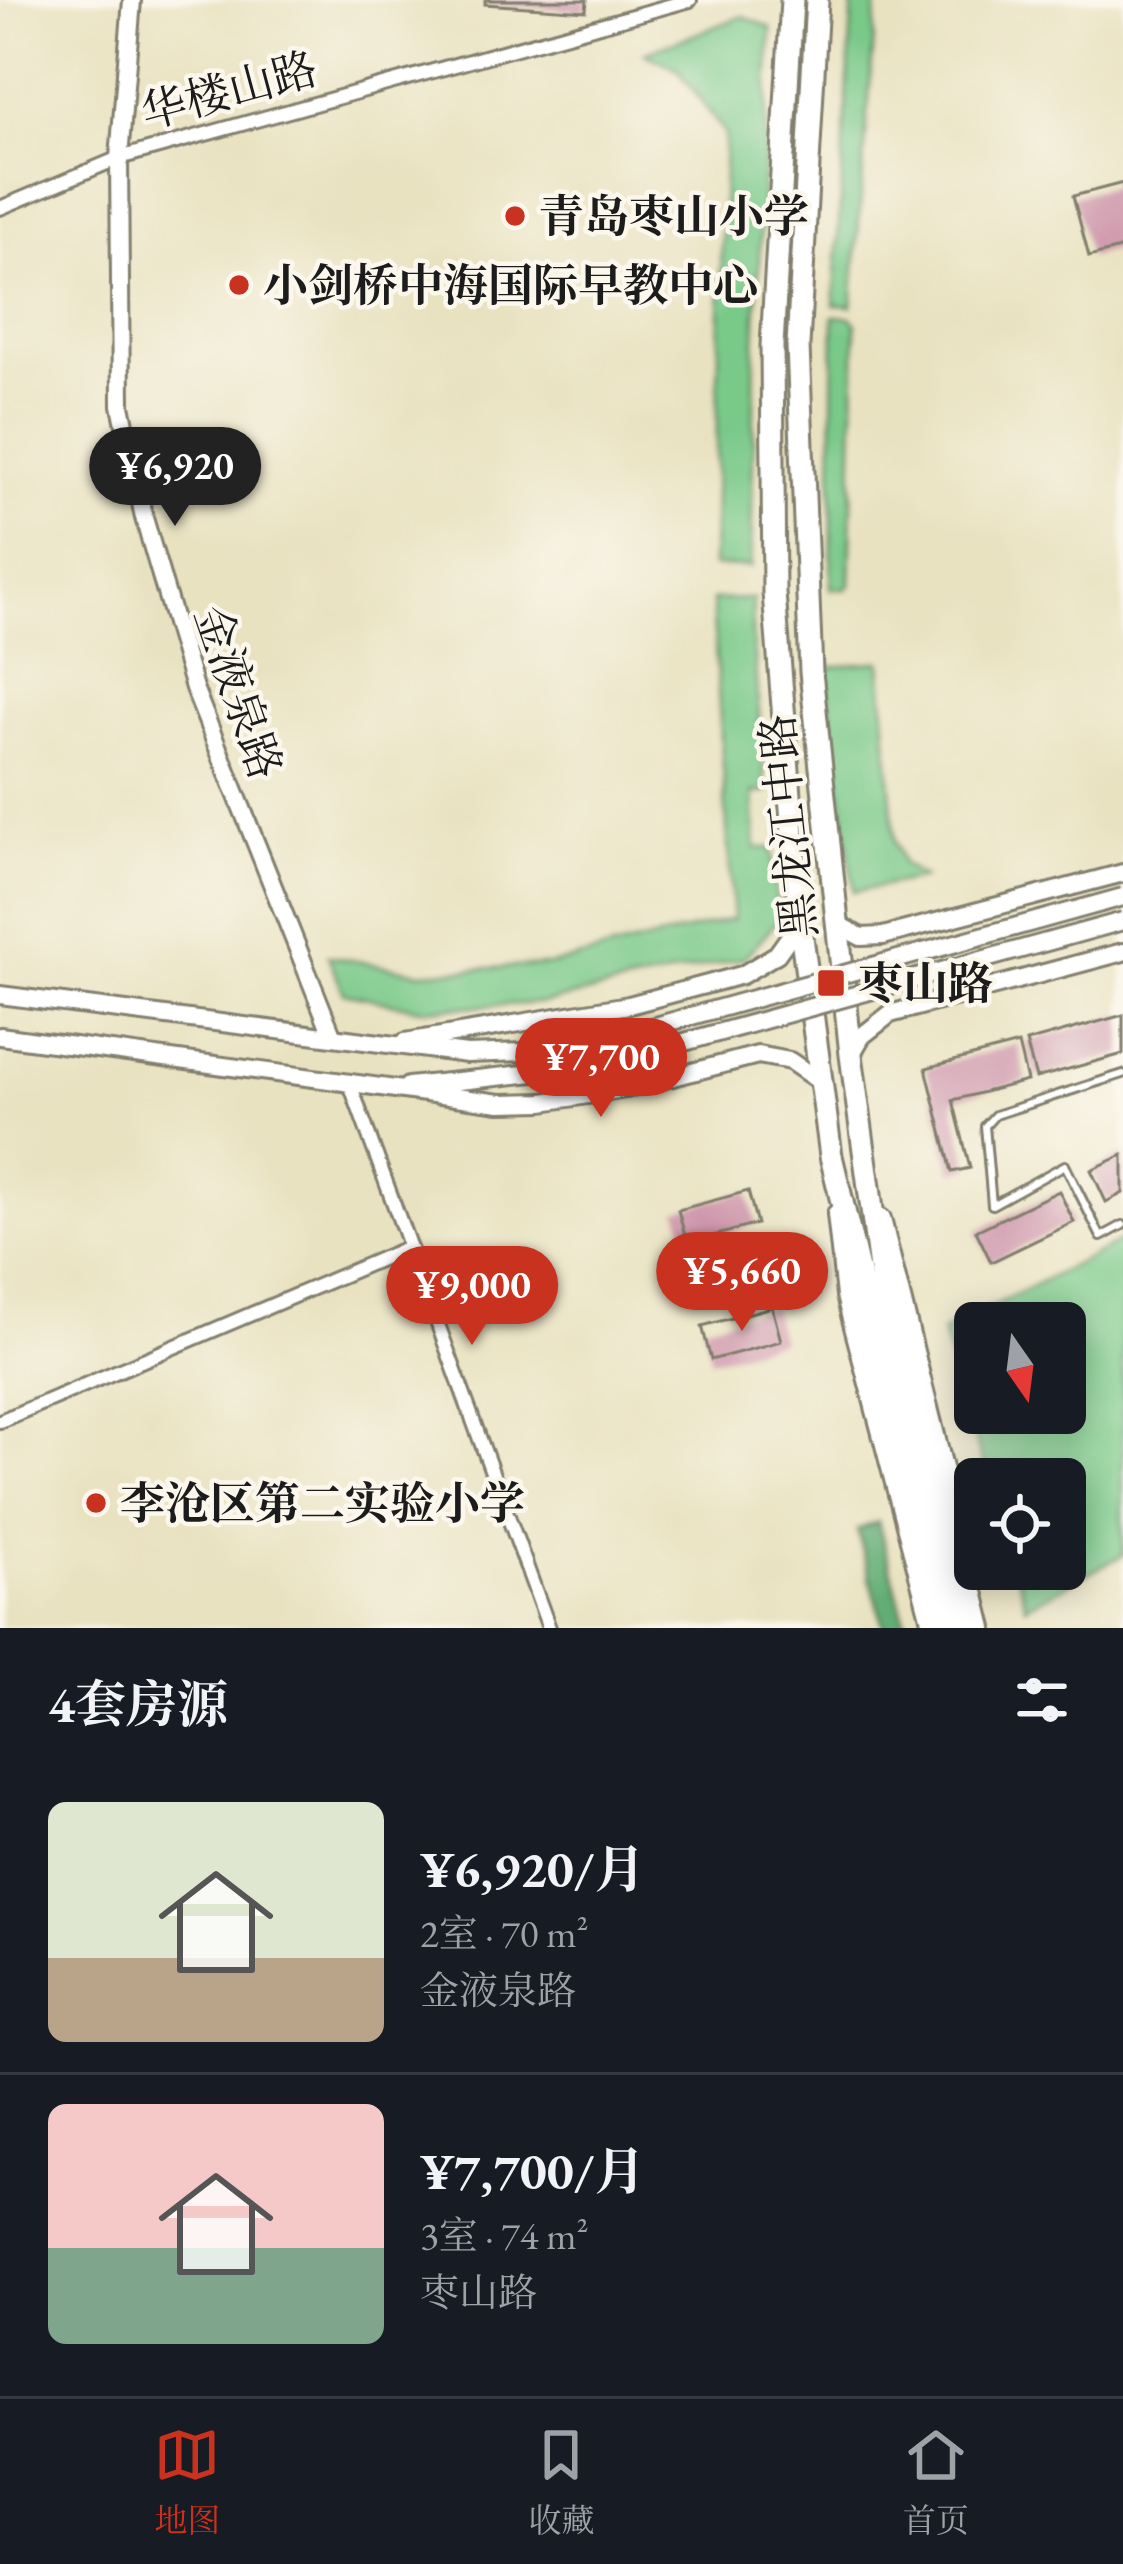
<!DOCTYPE html>
<html lang="zh">
<head>
<meta charset="utf-8">
<style>
	:root { --surface:#171b24; --page:#242831; --text:#f1f3f6; --muted:#9ea1a6; --line:#363941; --accent:#c8321e }
	body { margin:0; font-family:"EB Garamond","Noto Serif SC",serif; background:var(--page); color:var(--text); height:100vh; display:flex; flex-direction:column; font-size:45px; white-space:nowrap }
	* { box-sizing:border-box; margin:0 }
	p { font-size:39px; color:var(--muted) }
	.icon { flex:none; width:66px; height:66px; fill:none; stroke:currentColor; stroke-width:2; stroke-linecap:round; stroke-linejoin:round }
	.map { position:relative; height:1628px; overflow:hidden }
	.drawer { display:flex; flex-direction:column; background:var(--surface); flex:1 }
	.drawer>* { flex:none }
	.needle { width:78px; rotate:166deg }
	.fabs { position:absolute; left:954px; top:1302px; display:grid; gap:24px }
	.fabs a { display:grid; place-items:center; width:132px; height:132px; border-radius:18px; background:var(--surface); box-shadow:0 6px 30px #0003; font-size:60px }
	.price { position:absolute; translate:-50% -102px; padding:0 27px; border-radius:42px; background:var(--accent); color:#fff; font-size:39px; line-height:78px; filter:drop-shadow(0 3px 6px #0008) }
	.price::after { content:''; position:absolute; left:50%; top:72px; width:36px; height:27px; margin-left:-18px; background:inherit; clip-path:polygon(0 0,100% 0,50% 100%) }
	.price.on { background:#222; color:#fff }
	ul { padding:0; list-style:none }
	li { display:flex; align-items:center; gap:36px; height:300px; padding:0 48px }
	li+li { border-top:3px solid var(--line) }
	li span { display:grid; place-items:center; flex:none; width:336px; height:240px; border-radius:18px; color:#555 }
	li>.icon { margin-inline-start:auto }
	span .icon { width:144px; height:144px; fill:#fffc; stroke-width:1 }
	li b { font-size:51px }
	h2 { display:flex; justify-content:space-between; align-items:center; height:144px; padding:0 48px; font-size:51px }
	.menu { display:flex; justify-content:space-around; align-items:center; height:168px; border-top:3px solid var(--line); background:var(--surface); font-size:33px; color:var(--muted) }
	.menu a { display:grid; justify-items:center; gap:6px }
	.menu .on { color:var(--accent) }
	.map>svg:first-child { display:block }
	.green { fill:#79c989; stroke:#4a7252; stroke-width:3; fill-rule:evenodd }
	.forest { fill:#62ad75; stroke:#3f6448; stroke-width:3 }
	.building { fill:#cc93a9 }
	.lines { fill:none; stroke-linecap:round; stroke-linejoin:round }
	.lane-casing { stroke:#827f6e; stroke-width:12 }
	.street-casing { stroke:#827f6e; stroke-width:18 }
	.secondary-casing { stroke:#827f6e; stroke-width:22 }
	.primary-casing { stroke:#827f6e; stroke-width:24 }
	.highway-casing { stroke:#827f6e; stroke-width:27 }
	.lane { stroke:#fff; stroke-width:6 }
	.street { stroke:#fff; stroke-width:12 }
	.secondary { stroke:#fff; stroke-width:16 }
	.primary { stroke:#fff; stroke-width:18 }
	.highway { stroke:#fff; stroke-width:21 }
	.secondary-bridge-casing { stroke:#827f6e; stroke-width:22; stroke-linecap:butt }
	.secondary-bridge { stroke:#fff; stroke-width:16 }
	.poi-dot { fill:#c8321e; stroke:#fbf7ec; stroke-width:4.5 }
	.labels { text-anchor:middle; stroke-width:9; stroke-linejoin:round; paint-order:stroke }
	.street-label { font-size:45px; fill:#1c1c1c; stroke:#fbf7ec }
	.poi-label { font-size:45px; font-weight:bold; fill:#1c1c1c; stroke:#fbf7ec; text-anchor:start }
</style>
</head>
<body>
<div class="map">
<svg width="1123" height="1628" viewBox="0 0 1123 1628">
	<rect width="100%" height="100%" fill="#fbf7ec"/>
	<filter id="ink" filterUnits="userSpaceOnUse"><feTurbulence type="fractalNoise" baseFrequency=".00833" numOctaves="2"/><feDisplacementMap in="SourceGraphic" scale="24" xChannelSelector="R" yChannelSelector="G"/><feConvolveMatrix kernelMatrix="1 2 1 2 8 2 1 2 1" color-interpolation-filters="sRGB"/></filter>
	<filter id="wash" filterUnits="userSpaceOnUse"><feTurbulence type="fractalNoise" baseFrequency=".004" numOctaves="4" result="noise"/><feDisplacementMap in="SourceGraphic" scale="48" xChannelSelector="R" yChannelSelector="G"/><feGaussianBlur stdDeviation="2.7" result="paint"/><feColorMatrix in="noise" values="0 0 0 0 0 0 0 0 0 0 0 0 0 0 0 0 0 1.4 0 .05"/><feComposite in="paint" operator="in"/></filter>
	<g filter="url(#wash)">
		<rect width="100%" height="100%" fill="#e9e2c1"/>
		<g class="green">
			<path d="M853 0H877L852 306 834 305Z"/>
			<path d="M743 16 771 28 755 343 751 567 713 566 725 134 678 69 645 53Z"/>
			<path d="M834 316 851 317 856 323 850 585 846 589H831Z"/>
			<path d="M753 599 752 633 766 792 753 793 756 848H772L778 920 744 958 544 1003 421 1009 344 993 328 956 419 972 550 965 733 919 712 600Z"/>
			<path d="M881 661 895 841 903 864 923 878 854 892 825 668Z"/>
			<path d="M1123 1240V1555L1026 1606 1015 1569H1065V1479H988L942 1332ZM975 1323H1065V1413H975Z"/>
		</g>
		<path class="forest" d="M878 1522 907 1628H884L857 1530Z"/>
		<g id="blocks">
			<g class="building">
				<path d="M485 0H587L586 11 485 4Z"/>
				<path d="M1123 183V248L1089 257 1073 196Z"/>
				<path d="M1123 1015V1054L1036 1078 1026 1042Z"/>
				<path d="M1018 1044 1027 1081 953 1100 970 1168 952 1172 926 1068Z"/>
				<path d="M1123 1155V1193L1106 1202 1091 1170Z"/>
				<path d="M748 1191 757 1224 687 1243 678 1210Z"/>
				<path d="M1059 1191 1074 1222 991 1262 976 1231Z"/>
				<path d="M772 1307 781 1341 711 1360 702 1326Z"/>
			</g>
		</g>
	</g>
	<g filter="url(#ink)">
		<use href="#blocks" fill-opacity="0" stroke="#827f6e" stroke-width="3"/>
		<g class="lines">
			<g class="lane-casing">
				<path id="lane" d="M1123 1074 995 1115 985 1126 992 1205 1065 1165 1101 1237 1123 1225"/>
			</g>
			<g class="street-casing">
				<g id="street">
					<path d="M0 208 119 158 690 0"/>
					<path d="M350 1084 549 1628"/>
					<path d="M0 1421 409 1247"/>
				</g>
			</g>
			<g class="secondary-casing">
				<g id="secondary">
					<path d="M132 0 119 158 121 405 144 518 194 688 333 1037"/>
					<path d="M837 924 861 937 883 936 1123 873"/>
					<path d="M0 995 467 1054"/>
					<path d="M0 1036 500 1103 543 1102 626 1089 758 1055 790 1061 819 1081"/>
					<path d="M405 1042 629 1005 742 975 777 954 800 922"/>
					<path d="M851 1055 862 1036 890 1014 1123 952"/>
					<path d="M408 1086 468 1080"/>
				</g>
			</g>
			<g class="primary-casing">
				<g id="primary">
					<path d="M837 1214 846 1296 933 1628"/>
					<path d="M881 1219 983 1628"/>
				</g>
			</g>
			<g class="highway-casing">
				<g id="highway">
					<path d="M792 0 772 346 774 593 800 922 831 1156 915 1507 949 1628"/>
					<path d="M817 0 798 346 811 672 851 1055 883 1290 932 1500 968 1628"/>
				</g>
			</g>
			<use href="#lane" class="lane"/>
			<use href="#street" class="street"/>
			<use href="#secondary" class="secondary"/>
			<use href="#primary" class="primary"/>
			<use href="#highway" class="highway"/>
			<g class="secondary-bridge-casing">
				<g id="secondary-bridge">
					<path d="M467 1054 525 1052 637 1031 1123 897"/>
					<path d="M468 1080 571 1069 641 1054 1123 921"/>
				</g>
			</g>
			<use href="#secondary-bridge" class="secondary-bridge"/>
		</g>
	</g>
	<g class="poi-dot">
		<circle cx="515" cy="216" r="12"/>
		<circle cx="239" cy="285" r="12"/>
		<rect x="816" y="968" width="30" height="30" rx="6"/>
		<circle cx="96" cy="1503" r="12"/>
	</g>
	<g class="labels">
		<g class="street-label">
			<text transform="translate(229 90) rotate(-15)" y="16">华楼山路</text>
			<text transform="translate(239 692) rotate(71)" y="16">金液泉路</text>
			<text transform="translate(788 826) rotate(-96)" y="16">黑龙江中路</text>
		</g>
		<g class="poi-label">
			<text x="539" y="232">青岛枣山小学</text>
			<text x="263" y="301">小剑桥中海国际早教中心</text>
			<text x="858" y="999">枣山路</text>
			<text x="120" y="1519">李沧区第二实验小学</text>
		</g>
	</g>
</svg>
<div class="fabs">
<a><svg class="needle" viewBox="-14 -14 28 28"><path d="M0-13l5 13h-10z" fill="#e53935"/><path d="M0 13l5-13h-10z" fill="#9ea1a6"/></svg></a>
<a><svg class="icon" aria-label="locate" viewBox="0 0 24 24"><circle cx="12" cy="12" r="6"/><path d="M12 2v4M12 18v4M2 12h4M18 12h4"/></svg></a>
</div>
<b class="price on" style="left:175px;top:529px">¥6,920</b>
<b class="price" style="left:601px;top:1120px">¥7,700</b>
<b class="price" style="left:742px;top:1334px">¥5,660</b>
<b class="price" style="left:472px;top:1348px">¥9,000</b>
</div>
<section class="drawer">
<h2>4套房源<svg class="icon" aria-label="filters" viewBox="0 0 24 24"><path d="M4 7h16M4 17h16"/><circle cx="9" cy="7" r="2"/><circle cx="15" cy="17" r="2"/></svg></h2>
<ul>
<li><span style="background:linear-gradient(#dfe7d0 65%,#b9a48a 0)"><svg class="icon" aria-label="home" viewBox="0 0 24 24"><path d="M3 11l9-7 9 7M6 9v11h12V9"/></svg></span><div><b>¥6,920/月</b><p>2室 · 70 m²</p><p>金液泉路</p></div></li>
<li><span style="background:linear-gradient(#f6c9c9 60%,#7fa58c 0)"><svg class="icon" aria-label="home" viewBox="0 0 24 24"><path d="M3 11l9-7 9 7M6 9v11h12V9"/></svg></span><div><b>¥7,700/月</b><p>3室 · 74 m²</p><p>枣山路</p></div></li>
</ul>
</section>
<nav class="menu">
<a class="on"><svg class="icon" aria-label="map" viewBox="0 0 24 24"><path d="M3 6l6-2 6 2 6-2v14l-6 2-6-2-6 2zM9 4v14M15 6v14"/></svg>地图</a>
<a><svg class="icon" aria-label="saved" viewBox="0 0 24 24"><path d="M7 4h10v16l-5-4-5 4z"/></svg>收藏</a>
<a><svg class="icon" aria-label="home" viewBox="0 0 24 24"><path d="M3 11l9-7 9 7M6 9v11h12V9"/></svg>首页</a>
</nav>
</body>
</html>
